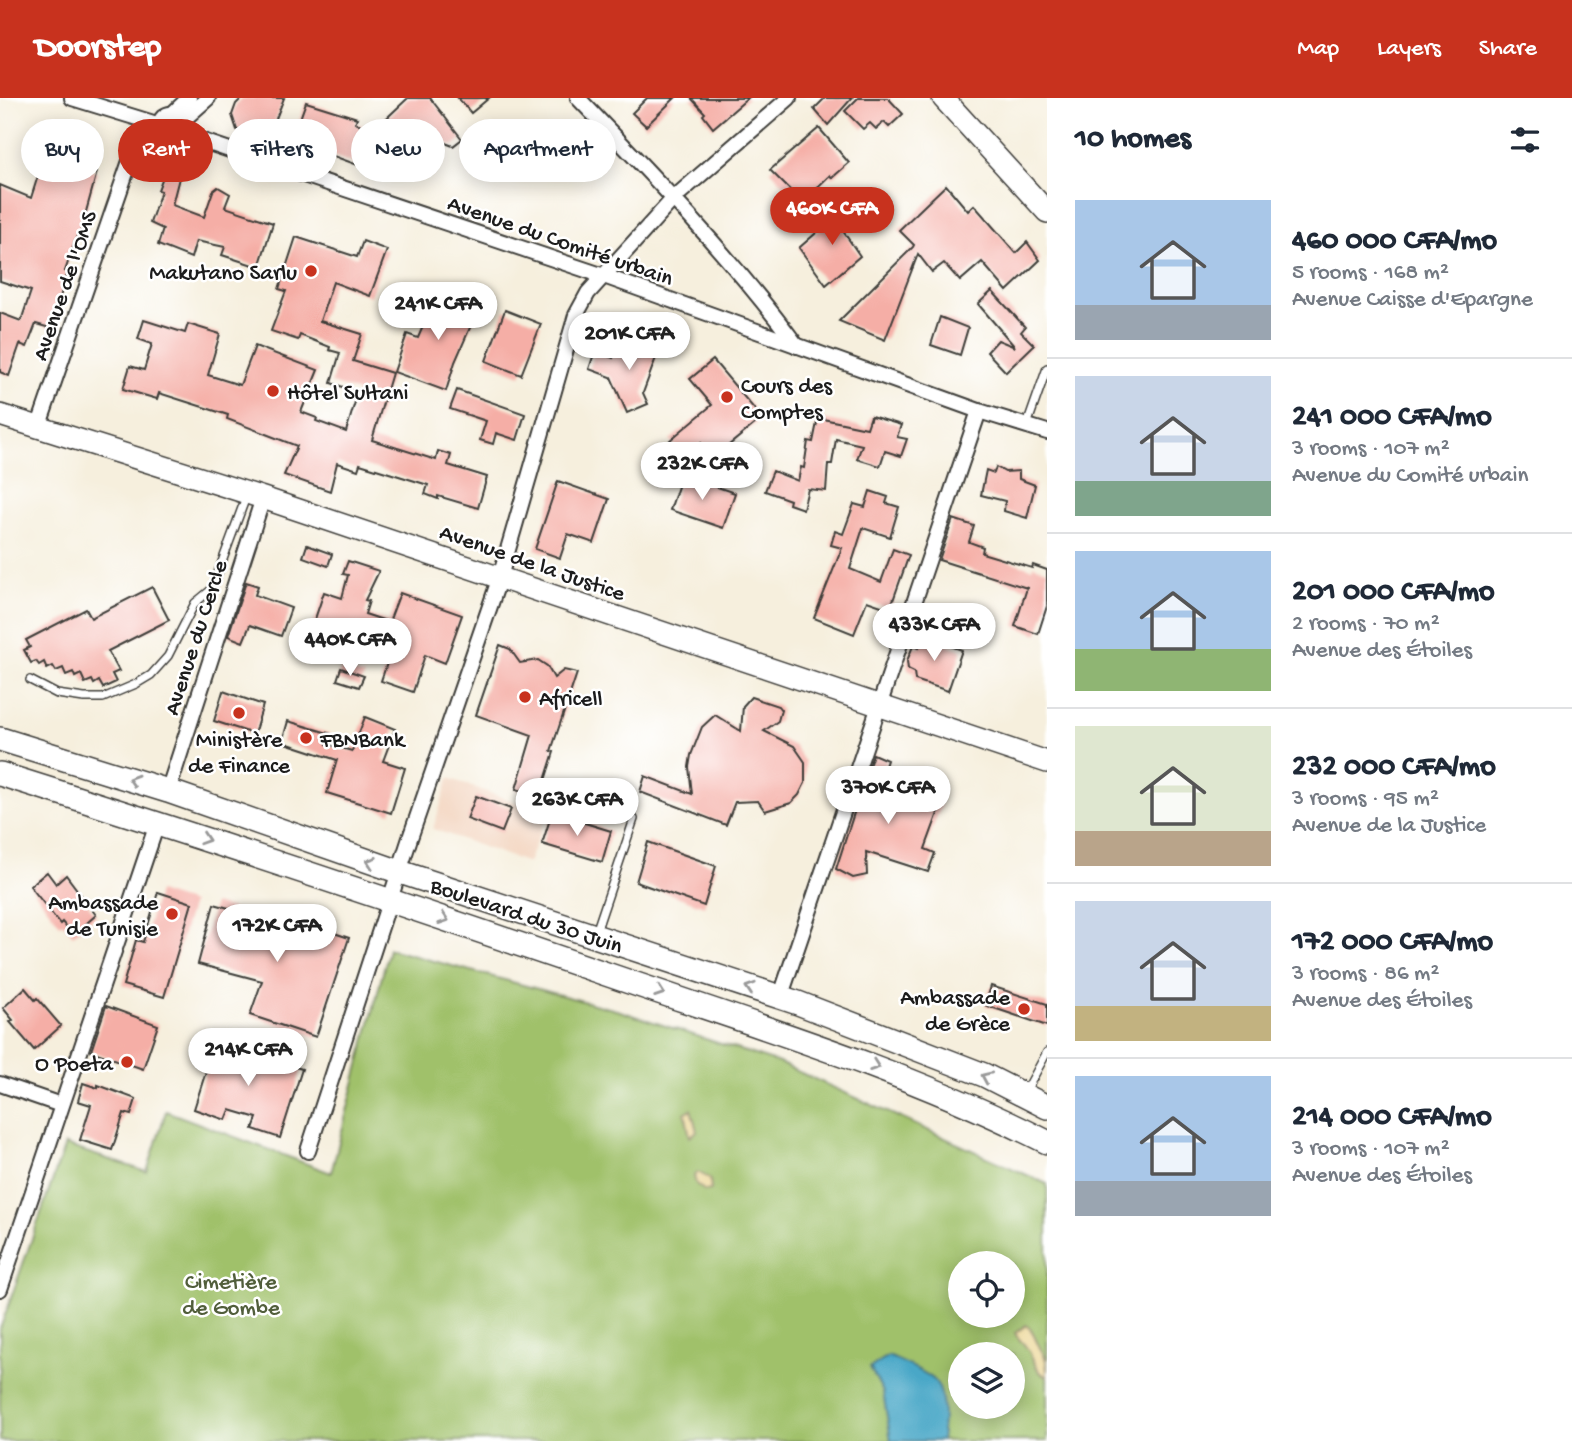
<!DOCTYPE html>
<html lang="en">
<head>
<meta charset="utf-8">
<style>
	:root { --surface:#fff; --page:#f6f6f7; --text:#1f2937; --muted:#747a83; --line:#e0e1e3; --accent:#c8321e }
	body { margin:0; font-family:"Gochi Hand",sans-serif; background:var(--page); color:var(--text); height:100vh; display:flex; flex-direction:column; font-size:26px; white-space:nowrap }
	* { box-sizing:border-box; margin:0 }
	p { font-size:23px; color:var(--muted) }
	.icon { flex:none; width:38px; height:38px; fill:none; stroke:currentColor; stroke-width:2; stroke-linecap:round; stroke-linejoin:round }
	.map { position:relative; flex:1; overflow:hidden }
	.panel { display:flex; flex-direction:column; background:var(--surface); width:525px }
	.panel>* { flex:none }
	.top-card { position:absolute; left:21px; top:21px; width:665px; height:63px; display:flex; gap:14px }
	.fabs { position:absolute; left:948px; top:1153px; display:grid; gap:14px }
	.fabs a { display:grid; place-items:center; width:77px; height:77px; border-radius:50%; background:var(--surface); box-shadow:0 4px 18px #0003; font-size:35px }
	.price { position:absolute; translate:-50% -60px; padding:0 16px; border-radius:24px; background:#fff; color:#222; font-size:23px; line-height:46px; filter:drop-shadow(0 2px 4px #0008) }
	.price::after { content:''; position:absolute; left:50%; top:42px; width:21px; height:16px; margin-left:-10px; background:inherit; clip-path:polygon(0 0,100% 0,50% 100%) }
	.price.active { background:var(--accent); color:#fff }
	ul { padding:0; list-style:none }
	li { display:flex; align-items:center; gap:21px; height:175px; padding:0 28px }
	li+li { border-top:2px solid var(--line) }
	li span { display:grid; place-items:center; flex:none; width:196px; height:140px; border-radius:0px; color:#555 }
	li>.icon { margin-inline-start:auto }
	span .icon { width:84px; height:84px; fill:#fffc; stroke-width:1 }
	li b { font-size:30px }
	h2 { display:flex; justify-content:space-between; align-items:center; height:84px; padding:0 28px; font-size:30px }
	.tag { padding:0 24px; border-radius:32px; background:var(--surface); box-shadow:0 4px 18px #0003; font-size:24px; line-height:63px }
	.tag.active { background:var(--accent); color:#fff }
	header { display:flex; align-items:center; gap:42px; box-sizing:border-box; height:98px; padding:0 35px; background:var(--accent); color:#fff }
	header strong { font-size:33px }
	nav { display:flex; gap:38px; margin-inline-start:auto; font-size:24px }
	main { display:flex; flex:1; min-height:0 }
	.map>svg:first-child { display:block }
	.built { fill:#f3d4be }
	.green { fill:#a0c16a; stroke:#5e6e43; stroke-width:2; fill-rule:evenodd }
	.sand { fill:#eeda9e; stroke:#857b5d; stroke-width:2 }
	.water { fill:#48a7c7; stroke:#326272; stroke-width:2 }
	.building { fill:#f5aea6 }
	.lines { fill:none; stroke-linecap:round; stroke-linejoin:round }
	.lane-casing { stroke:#3d3c39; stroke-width:10 }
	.street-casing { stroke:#3d3c39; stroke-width:18 }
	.secondary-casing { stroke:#3d3c39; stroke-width:24 }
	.primary-casing { stroke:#3d3c39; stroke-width:26 }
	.lane { stroke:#fff; stroke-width:7 }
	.street { stroke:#fff; stroke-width:14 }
	.secondary { stroke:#fff; stroke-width:21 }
	.primary { stroke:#fff; stroke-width:23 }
	.oneway { stroke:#999 }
	.poi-dot { fill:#c8321e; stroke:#fff; stroke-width:2.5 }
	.labels { text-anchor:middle; stroke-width:5; stroke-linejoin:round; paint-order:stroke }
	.street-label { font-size:23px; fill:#1c1c1c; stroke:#fff }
	.poi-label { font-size:23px; fill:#1c1c1c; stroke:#fff; text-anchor:end }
	.park-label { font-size:23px; fill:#515e3b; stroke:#fff }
</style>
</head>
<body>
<header>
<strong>Doorstep</strong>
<nav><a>Map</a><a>Layers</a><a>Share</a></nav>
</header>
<main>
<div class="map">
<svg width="1047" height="1343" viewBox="0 0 1047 1343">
	<rect width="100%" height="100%" fill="#fff"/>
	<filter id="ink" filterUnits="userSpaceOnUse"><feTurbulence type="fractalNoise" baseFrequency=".0143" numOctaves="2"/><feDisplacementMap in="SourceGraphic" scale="14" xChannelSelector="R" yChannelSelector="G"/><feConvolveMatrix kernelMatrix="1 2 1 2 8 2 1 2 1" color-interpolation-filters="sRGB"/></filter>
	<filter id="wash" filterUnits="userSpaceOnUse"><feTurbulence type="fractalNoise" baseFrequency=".00686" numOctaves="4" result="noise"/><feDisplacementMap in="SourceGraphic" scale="28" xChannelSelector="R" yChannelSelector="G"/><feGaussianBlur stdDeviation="1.57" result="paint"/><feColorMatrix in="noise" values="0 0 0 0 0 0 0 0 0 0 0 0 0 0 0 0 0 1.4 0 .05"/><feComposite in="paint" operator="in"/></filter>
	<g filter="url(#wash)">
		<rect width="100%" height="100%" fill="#f6efdd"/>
		<path class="built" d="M449 680 547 716 528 765 433 731Z"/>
		<path class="green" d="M389 851 620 913 779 965 1047 1086V1343H0V1231L65 1047 147 1074 166 1013 331 1075ZM961 1166H1013V1218H961ZM961 1256H1013V1309H961Z"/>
		<g class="sand">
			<path d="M691 1011 697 1033 690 1039 685 1015Z"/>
			<path d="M698 1074 710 1081 711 1092 705 1093 696 1086 694 1078Z"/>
			<path d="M1026 1227C1032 1232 1032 1233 1035 1240 1044 1260 1047 1254 1047 1279 1035 1274 1034 1259 1026 1249 1022 1243 1018 1242 1015 1235Z"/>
		</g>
		<path class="water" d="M888 1258C899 1263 930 1275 936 1284 946 1299 943 1326 941 1343H891L883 1294 870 1270Z"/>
		<g id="blocks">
			<g class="building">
				<path d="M242 0H284L268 41 237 32 232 17 236 6Z"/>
				<path d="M408 0H430L462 41 453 48 404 29 385 77 292 43 306 4 357 20 355 25 374 32Z"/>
				<path d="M458 0H489L471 15Z"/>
				<path d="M647 0H675L646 28 632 15Z"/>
				<path d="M691 0H748L713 30 703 17 705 15Z"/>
				<path d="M825 0H852L828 27 814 11Z"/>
				<path d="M858 0H888L903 16 889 29 884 24 876 31 870 25 863 31 845 13Z"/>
				<path d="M819 30 849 65 832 80 830 77 802 104 770 72Z"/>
				<path d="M49 43 85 55 81 69 97 74 79 139 77 138 65 173 68 174 50 230 36 226 27 249 20 246 9 278 0 274V215L21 223 31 193 0 183V87L31 100Z"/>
				<path d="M166 71 180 76 172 107 204 119 213 93 218 89 230 96 225 109 273 125 259 169 222 157 225 149 196 143 191 160 158 147 163 131 150 125 161 93 158 92Z"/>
				<path d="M946 87 968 113 974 107 1016 155 1027 144 1040 162 1007 193 982 164 960 183 944 165 932 174 918 156 885 242 839 223 913 149 914 147 899 132Z"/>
				<path d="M848 107 857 120 843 133 860 158 826 187 799 150Z"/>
				<path d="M296 139 357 159 363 143 387 152 370 198 333 184 320 223 362 236 353 263 392 275 372 342 436 362 438 353 451 357 448 367 487 379 478 410 438 398V401L425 396 428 387 360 366 358 372 337 365 330 393 284 377 297 348 227 321 228 317 159 295 157 301 123 291 130 268 144 272 152 246 138 241 144 222 185 235 188 226 220 236 208 277 240 287 255 248 318 272 301 314 317 320 316 323 346 334 358 294 331 285 340 255 329 252 330 249 300 237 298 242 271 233 286 193 279 191Z"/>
				<path d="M439 191 479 209 455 264 446 293 394 274 407 236 418 240Z"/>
				<path d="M992 193 1025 229 1021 234 1034 247 1006 274 987 254 998 242 1015 249 978 206Z"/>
				<path d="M505 212 541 226 521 277 486 263Z"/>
				<path d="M940 219 968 230 960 257 931 247Z"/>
				<path d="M643 239 661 246 643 295 648 306 627 315 611 279 589 271 595 253 613 260 617 251 624 253 626 249 638 253Z"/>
				<path d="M713 262 762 320 728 348 736 358 722 370 701 345 685 359 670 342 712 307 690 281Z"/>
				<path d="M457 292 525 316 517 342 496 335 493 346 480 342 486 323 450 311Z"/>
				<path d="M871 318 901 327 897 339 907 341 901 358 885 353 880 368 857 361 862 347 836 341 832 366H828L826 393 808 391 803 411 789 406 790 402 765 393 773 373 798 383 801 369 804 370 808 343 813 344 818 320 867 330Z"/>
				<path d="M996 369 1005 374 1019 373V381L1035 387 1027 420 1004 413 1005 403 981 397 986 372 994 375Z"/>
				<path d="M682 377 735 395 723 430 670 412Z"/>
				<path d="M558 383 609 401 594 445 568 436 560 460 535 451Z"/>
				<path d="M870 393 888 399 886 405 899 409 890 439 863 430 850 471 881 484 893 451 909 457 890 511 867 503 854 536 814 520 842 450 831 447 835 433 843 436 854 406 865 409Z"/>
				<path d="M953 421 974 428 969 444 983 449 982 455 1032 470 1033 467 1047 472V508L1038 536 1015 528 1027 490 939 462Z"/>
				<path d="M307 447 332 456 328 468 303 459Z"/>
				<path d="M348 463 379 473 365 502 369 503 365 516 389 524 400 495 462 517 445 565 425 557 413 594 381 583 388 562 323 543 327 532 313 527 324 494 342 500 348 477 343 476Z"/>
				<path d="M246 484 258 488 255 497 291 510 281 538 250 527 243 544 228 538Z"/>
				<path d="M152 489 169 522 108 553 119 573 112 576 116 584 103 590 99 583 94 586 92 582 85 585 81 576 75 579 73 574 66 577 63 570 56 573 53 568 47 571 44 564 39 567 36 563 31 565 24 552 30 549 26 542 86 511 91 520Z"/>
				<path d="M923 538 962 552 948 593 915 582 914 574 908 571 907 563 913 548 919 550Z"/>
				<path d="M500 547 510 551 520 565 538 562 547 568 554 580 564 572 577 575 551 653 554 654 540 698 516 691 532 637 476 617Z"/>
				<path d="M341 570 364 578 359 589 337 582Z"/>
				<path d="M223 593 263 607 254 636 214 623Z"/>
				<path d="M751 599 778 608 781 612 778 623 764 633 794 648 805 664V685L799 697 791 705 765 713 758 703 735 704 726 727 640 694 645 678 692 696 689 669 691 657 702 629 715 617 741 633 743 608Z"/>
				<path d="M365 619 395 631 383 663 405 670 391 715 327 695 337 662 282 644 288 623 331 636 327 646 352 653Z"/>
				<path d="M873 656 887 662 883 674 890 677 886 689 912 697 913 694 931 700 930 704 941 707 925 751 935 755 928 774 866 754 867 777 853 780 836 771Z"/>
				<path d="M476 698 511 711 502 734 467 721Z"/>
				<path d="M552 715 611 733 602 764 542 746Z"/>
				<path d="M648 744 716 768 704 808 636 784Z"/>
				<path d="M47 774 56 786 66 777 96 817 73 837 62 824 60 826 30 788Z"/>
				<path d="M158 794 192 805 164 899 123 887 136 842 143 844Z"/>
				<path d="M214 806 281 824 283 818 349 840 316 939 250 917 262 883 198 866Z"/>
				<path d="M991 888 1047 906V928L985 907Z"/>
				<path d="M25 890 35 902 37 900 61 928 34 952 10 924 13 922 3 910Z"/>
				<path d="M106 908 158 927 143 971 91 953Z"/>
				<path d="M215 945 302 971 280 1040 253 1031 257 1020 230 1012 226 1022 194 1011Z"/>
				<path d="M83 985 98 990V987L136 1001 131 1017 124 1015 112 1052 80 1042 91 1007 78 1003Z"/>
			</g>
		</g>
	</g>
	<g filter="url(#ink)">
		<use href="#blocks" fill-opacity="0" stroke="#3d3c39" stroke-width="2"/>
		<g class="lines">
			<g class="lane-casing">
				<g id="lane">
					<path d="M1027 327 1047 270"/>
					<path d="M30 582 57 596 84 600H103L136 586 151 577 168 558 195 505 212 491 246 399"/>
					<path d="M596 834 634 721"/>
					<path d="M1026 993 1047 954"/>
				</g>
			</g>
			<g class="street-casing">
				<g id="street">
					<path d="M72 0 160 27"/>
					<path d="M578 0C655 80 731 159 797 248"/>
					<circle cx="171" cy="27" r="11"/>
					<path d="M172 16 189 0"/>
					<path d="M182 23 208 0"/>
					<path d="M179 35 604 178 979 313 1047 334"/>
					<path d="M38 330 130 63 139 49 161 31"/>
					<path d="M168 693 263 400"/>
					<path d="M780 900 979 313"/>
					<path d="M0 986 61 1007"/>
					<path d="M308 1053 410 740 500 479 576 217 588 195 674 100 789 0"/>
					<path d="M0 1191 157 726"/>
				</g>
			</g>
			<g class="secondary-casing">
				<g id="secondary">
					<path d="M943 0 1047 114"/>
					<path d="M0 317 263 400 1047 664"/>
				</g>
			</g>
			<g class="primary-casing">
				<g id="primary">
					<path d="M0 641 168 693 400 774 798 905 984 977 1047 1009"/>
					<path d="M0 676C206 740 411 809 615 879 761 929 909 974 1047 1044"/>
				</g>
			</g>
			<use href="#lane" class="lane"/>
			<use href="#street" class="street"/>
			<use href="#secondary" class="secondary"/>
			<use href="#primary" class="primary"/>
		</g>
		<defs><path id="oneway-chevron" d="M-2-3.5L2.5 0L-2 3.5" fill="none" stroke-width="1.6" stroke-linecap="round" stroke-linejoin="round" transform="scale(1.75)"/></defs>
		<g class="oneway">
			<use href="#oneway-chevron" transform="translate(133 682) rotate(-163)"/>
			<use href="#oneway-chevron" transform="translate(205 741) rotate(18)"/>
			<use href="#oneway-chevron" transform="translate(371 764) rotate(-161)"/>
			<use href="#oneway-chevron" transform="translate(444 821) rotate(19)"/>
			<use href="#oneway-chevron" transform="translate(750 890) rotate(-162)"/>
			<use href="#oneway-chevron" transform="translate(660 894) rotate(19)"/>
			<use href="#oneway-chevron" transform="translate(875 968) rotate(19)"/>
			<use href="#oneway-chevron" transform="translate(986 979) rotate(-156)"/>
		</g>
	</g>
	<g class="poi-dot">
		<circle cx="311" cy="173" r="7"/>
		<circle cx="273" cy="293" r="7"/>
		<circle cx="727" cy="299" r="7"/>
		<circle cx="525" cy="599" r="7"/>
		<circle cx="239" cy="615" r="7"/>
		<circle cx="306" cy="640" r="7"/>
		<circle cx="172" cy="816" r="7"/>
		<circle cx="1024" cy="911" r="7"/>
		<circle cx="127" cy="964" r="7"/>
	</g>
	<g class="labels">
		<g class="street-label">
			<text transform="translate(561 141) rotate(19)" y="8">Avenue du Comité urbain</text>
			<text transform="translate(63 187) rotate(-71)" y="8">Avenue de l'OMS</text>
			<text transform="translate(533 463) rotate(19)" y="8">Avenue de la Justice</text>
			<text transform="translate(194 539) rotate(-72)" y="8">Avenue du Cercle</text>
			<text transform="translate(527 816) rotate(18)" y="8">Boulevard du 30 Juin</text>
		</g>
		<g class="poi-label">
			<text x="297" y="181">Makutano Sarlu</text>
			<text x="741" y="294" text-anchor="start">Cours des<tspan x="741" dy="26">Comptes</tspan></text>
			<text x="287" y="301" text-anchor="start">Hôtel Sultani</text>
			<text x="539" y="607" text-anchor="start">Africell</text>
			<text x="239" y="648" text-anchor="middle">Ministère<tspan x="239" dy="26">de Finance</tspan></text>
			<text x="320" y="648" text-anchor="start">FBNBank</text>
			<text x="158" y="811">Ambassade<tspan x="158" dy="26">de Tunisie</tspan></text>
			<text x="1010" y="906">Ambassade<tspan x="1010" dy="26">de Grèce</tspan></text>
			<text x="113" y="972">O Poeta</text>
		</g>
		<g class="park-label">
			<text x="231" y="1190">Cimetière<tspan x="231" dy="26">de Gombe</tspan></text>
		</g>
	</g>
</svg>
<div class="fabs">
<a><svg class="icon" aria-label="locate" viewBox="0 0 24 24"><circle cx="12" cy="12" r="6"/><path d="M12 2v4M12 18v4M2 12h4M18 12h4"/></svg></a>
<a><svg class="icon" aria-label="layers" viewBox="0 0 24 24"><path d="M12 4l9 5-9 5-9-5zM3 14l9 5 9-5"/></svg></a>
</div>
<b class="price active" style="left:832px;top:149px">460K CFA</b>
<b class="price" style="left:438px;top:244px">241K CFA</b>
<b class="price" style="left:629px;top:274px">201K CFA</b>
<b class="price" style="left:702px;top:404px">232K CFA</b>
<b class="price" style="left:934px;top:565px">433K CFA</b>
<b class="price" style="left:350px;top:580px">440K CFA</b>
<b class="price" style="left:888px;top:728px">370K CFA</b>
<b class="price" style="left:577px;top:740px">263K CFA</b>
<b class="price" style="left:277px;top:866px">172K CFA</b>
<b class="price" style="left:248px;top:990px">214K CFA</b>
<div class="top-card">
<a class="tag">Buy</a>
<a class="tag active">Rent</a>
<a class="tag">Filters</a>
<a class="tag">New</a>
<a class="tag">Apartment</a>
</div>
</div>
<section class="panel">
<h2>10 homes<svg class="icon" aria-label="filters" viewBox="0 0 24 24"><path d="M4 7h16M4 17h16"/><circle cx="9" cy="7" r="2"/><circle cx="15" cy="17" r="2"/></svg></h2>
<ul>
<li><span style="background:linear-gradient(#a9c7e8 75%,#9aa5b1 0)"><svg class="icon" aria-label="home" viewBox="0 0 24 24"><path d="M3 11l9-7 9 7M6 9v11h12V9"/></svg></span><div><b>460 000 CFA/mo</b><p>5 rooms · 168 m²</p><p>Avenue Caisse d'Epargne</p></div></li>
<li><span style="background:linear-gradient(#c9d6e8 75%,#7fa58c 0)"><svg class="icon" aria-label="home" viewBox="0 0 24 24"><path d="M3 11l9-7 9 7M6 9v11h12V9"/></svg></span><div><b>241 000 CFA/mo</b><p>3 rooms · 107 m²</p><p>Avenue du Comité urbain</p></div></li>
<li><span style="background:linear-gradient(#a9c7e8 70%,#8fb573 0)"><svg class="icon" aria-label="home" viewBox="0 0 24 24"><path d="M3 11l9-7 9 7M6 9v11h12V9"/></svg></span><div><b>201 000 CFA/mo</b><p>2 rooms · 70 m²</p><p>Avenue des Étoiles</p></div></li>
<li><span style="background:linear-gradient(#dfe7d0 75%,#b9a48a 0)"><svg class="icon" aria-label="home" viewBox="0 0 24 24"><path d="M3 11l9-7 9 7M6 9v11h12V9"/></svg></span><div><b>232 000 CFA/mo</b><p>3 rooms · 95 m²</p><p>Avenue de la Justice</p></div></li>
<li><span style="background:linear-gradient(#c9d6e8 75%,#c2b280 0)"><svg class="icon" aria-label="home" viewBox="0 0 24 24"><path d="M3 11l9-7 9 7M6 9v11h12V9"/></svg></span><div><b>172 000 CFA/mo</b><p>3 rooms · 86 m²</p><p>Avenue des Étoiles</p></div></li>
<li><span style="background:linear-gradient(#a9c7e8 75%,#9aa5b1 0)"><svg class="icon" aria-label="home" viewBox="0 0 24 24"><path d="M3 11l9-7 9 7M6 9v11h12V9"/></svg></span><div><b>214 000 CFA/mo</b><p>3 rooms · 107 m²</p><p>Avenue des Étoiles</p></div></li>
</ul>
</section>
</main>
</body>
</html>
